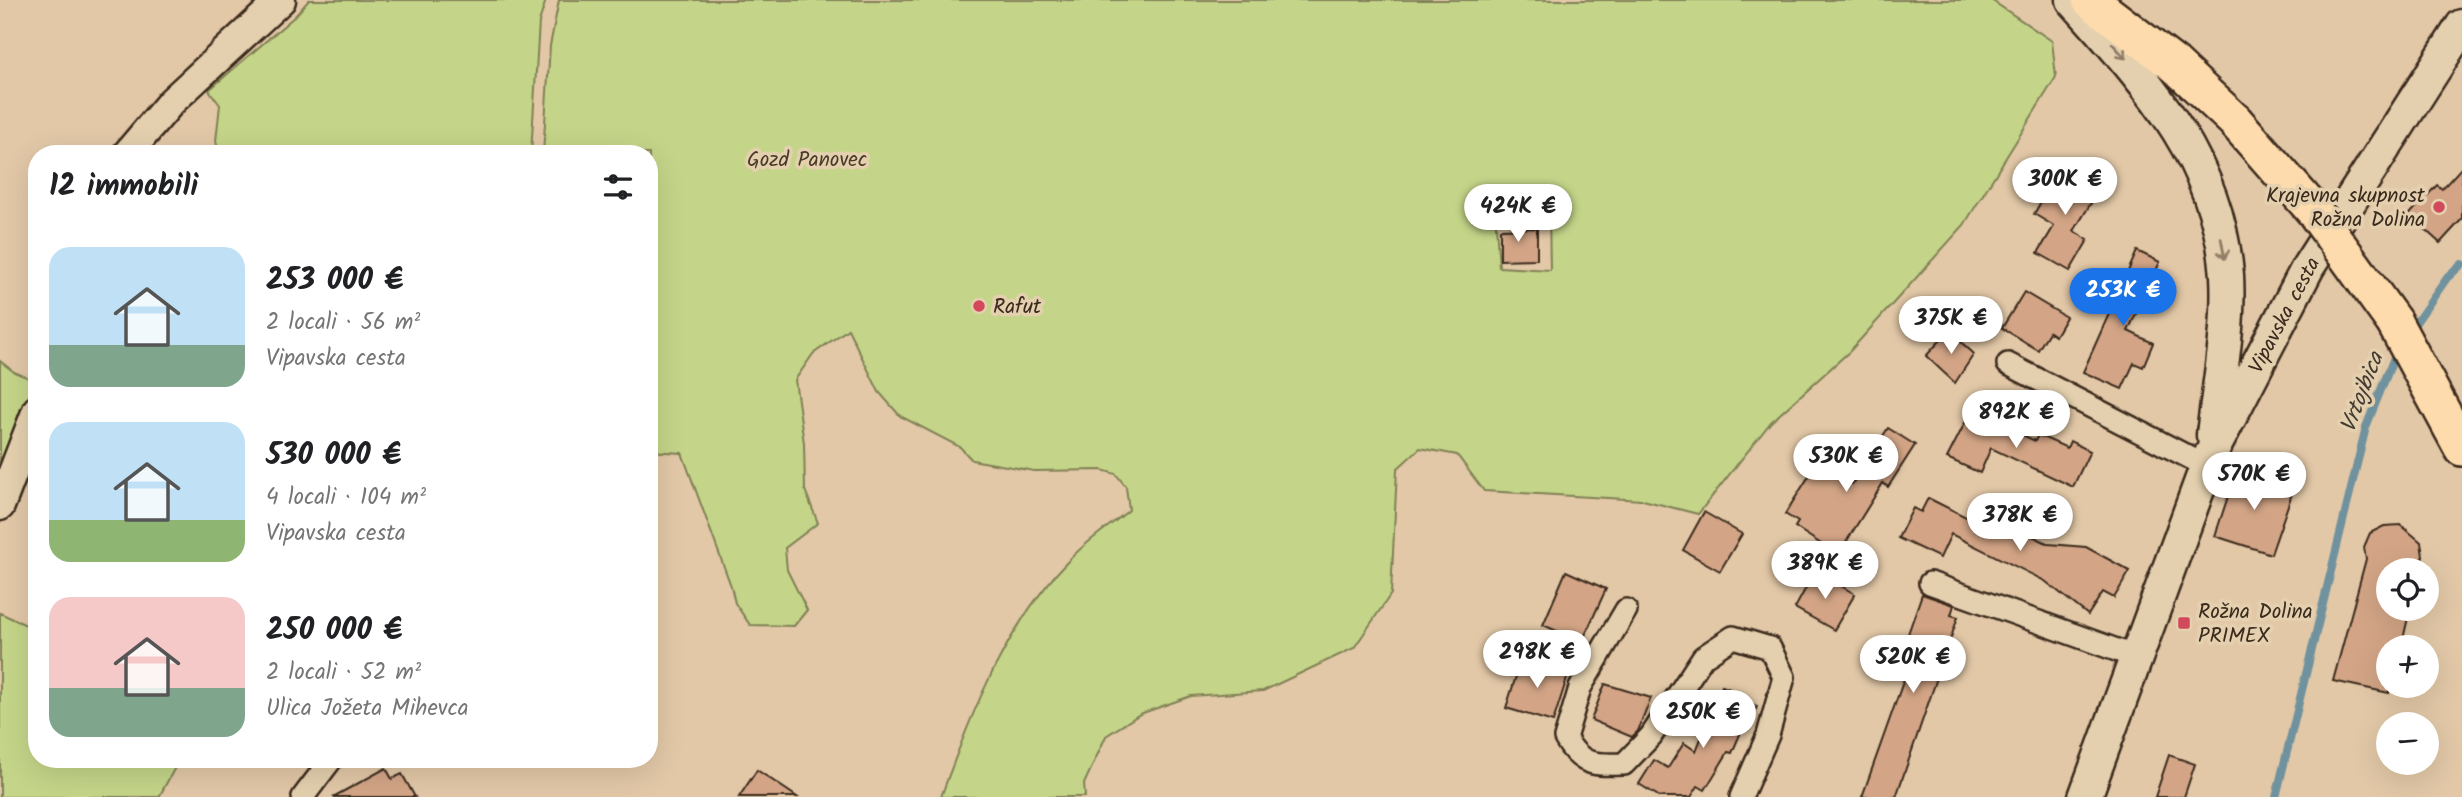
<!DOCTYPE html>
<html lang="it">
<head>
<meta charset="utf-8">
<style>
	:root { --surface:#fff; --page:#f6f6f6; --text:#202124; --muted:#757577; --accent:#1a73e8 }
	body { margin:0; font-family:Kalam,sans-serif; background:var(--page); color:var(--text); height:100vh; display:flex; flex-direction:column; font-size:26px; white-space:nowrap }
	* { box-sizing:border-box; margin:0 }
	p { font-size:23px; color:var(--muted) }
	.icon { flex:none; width:38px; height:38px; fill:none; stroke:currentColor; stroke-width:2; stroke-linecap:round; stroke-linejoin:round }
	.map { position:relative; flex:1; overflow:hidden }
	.details { position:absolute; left:28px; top:145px; width:630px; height:623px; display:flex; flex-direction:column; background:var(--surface); border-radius:28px; box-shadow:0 7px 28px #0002 }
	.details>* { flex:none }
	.controls { position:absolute; left:2376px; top:558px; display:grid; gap:14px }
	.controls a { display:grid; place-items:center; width:63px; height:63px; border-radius:50%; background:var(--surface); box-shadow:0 7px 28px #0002; font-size:35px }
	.price { position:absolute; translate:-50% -60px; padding:0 16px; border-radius:24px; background:#fff; color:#222; font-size:23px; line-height:46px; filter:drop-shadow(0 2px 4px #0008) }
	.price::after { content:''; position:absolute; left:50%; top:42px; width:21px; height:16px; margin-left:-10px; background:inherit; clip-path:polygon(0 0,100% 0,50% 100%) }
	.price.selected { background:var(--accent); color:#fff }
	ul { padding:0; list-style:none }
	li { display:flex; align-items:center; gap:21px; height:175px; padding:0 21px }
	li span { display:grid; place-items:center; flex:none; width:196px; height:140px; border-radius:21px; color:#555 }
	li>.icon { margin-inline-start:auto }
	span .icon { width:84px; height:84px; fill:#fffc; stroke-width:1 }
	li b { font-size:30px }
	h2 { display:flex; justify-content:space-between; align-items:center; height:84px; padding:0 21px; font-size:30px }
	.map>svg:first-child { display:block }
	.green { fill:#c4d589; stroke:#808054; stroke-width:2; fill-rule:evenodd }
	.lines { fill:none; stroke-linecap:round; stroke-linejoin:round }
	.stream { stroke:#6f929e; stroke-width:8 }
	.building { fill:#d3a586; stroke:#3b2a1e; stroke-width:2 }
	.minor-casing { stroke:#3b2a1e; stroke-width:26 }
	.tertiary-casing { stroke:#3b2a1e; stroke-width:33 }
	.secondary-casing { stroke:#3b2a1e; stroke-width:37 }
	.primary-casing { stroke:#3b2a1e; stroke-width:40 }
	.minor { stroke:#e4d0ae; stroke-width:21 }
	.tertiary { stroke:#e4d0ae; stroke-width:28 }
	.secondary { stroke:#e4d0ae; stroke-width:32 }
	.primary { stroke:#fedbac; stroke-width:35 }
	.primary-bridge-casing { stroke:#3b2a1e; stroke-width:40; stroke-linecap:butt }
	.primary-bridge { stroke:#fedbac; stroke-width:35 }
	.oneway { stroke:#907d66 }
	.poi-dot { fill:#d1495b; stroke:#e4d0ae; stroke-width:2.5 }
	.labels { text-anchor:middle; stroke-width:7; stroke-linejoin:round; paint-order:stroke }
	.park-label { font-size:21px; fill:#493b29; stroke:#e4d0ae }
	.poi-label { font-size:21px; fill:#3b2a1e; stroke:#e4d0ae; text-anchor:start }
	.street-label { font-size:21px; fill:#3b2a1e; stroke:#e4d0ae }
	.water-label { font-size:23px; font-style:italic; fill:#443b33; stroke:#e4d0ae }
</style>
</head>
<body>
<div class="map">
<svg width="2462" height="797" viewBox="0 0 2462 797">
	<rect width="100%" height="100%" fill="#e2c8a7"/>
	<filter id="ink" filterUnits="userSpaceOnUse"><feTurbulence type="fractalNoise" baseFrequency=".0143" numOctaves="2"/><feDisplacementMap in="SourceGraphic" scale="14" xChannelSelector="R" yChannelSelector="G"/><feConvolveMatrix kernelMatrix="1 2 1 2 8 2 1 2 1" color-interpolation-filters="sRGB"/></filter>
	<g filter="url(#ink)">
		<g class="green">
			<path d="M309 0H546L539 22 531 154H219L216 141 220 105 209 90 295 16Z"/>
			<path d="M559 0H1991L2052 41 2056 77 1964 225 1850 351 1771 422 1698 514 1643 500 1484 491 1457 455 1420 448 1397 469 1391 594 1354 648 1263 691 1191 696 1140 714 1106 736 1084 784 1085 797H941C971 713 1007 623 1071 558 1088 540 1110 526 1129 510L1126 487 1116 474 1102 470 1034 471 972 460 960 447 900 416 879 392 848 329 813 354 795 380 804 443 805 490 818 523 785 548 787 570 807 610 794 626 750 625 735 603 731 586 682 453 649 451V154H543L550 46ZM1495 211H1549L1550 270 1499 267Z"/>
			<path d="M0 361 14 372 36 381 0 479Z"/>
			<path d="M0 613 37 630V760H179L159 797H0Z"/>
		</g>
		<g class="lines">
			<g class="stream">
				<path d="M2410 331 2447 278 2462 264"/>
				<path d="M2276 797 2366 427 2397 350"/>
			</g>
		</g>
		<g class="building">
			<path d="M2462 167V219L2440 243 2409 215 2437 185 2442 189Z"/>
			<path d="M2072 168 2092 180 2088 188 2097 193 2074 231 2088 240 2070 271 2038 253 2054 226 2034 214 2057 174 2065 179Z"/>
			<path d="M1537 228V259L1500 260V229Z"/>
			<path d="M2137 251 2160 262 2128 331 2153 343 2143 367 2134 363 2122 389 2083 372Z"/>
			<path d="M2024 292 2066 317 2055 336 2049 332 2038 350 2002 328Z"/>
			<path d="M1949 331 1974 354 1955 383 1926 356Z"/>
			<path d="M1971 411 2035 441 2038 435 2067 448 2070 441 2090 451 2073 487 1991 448 1980 473 1947 458Z"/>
			<path d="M1888 428 1915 445 1888 487 1883 483 1838 555 1795 527 1798 522 1785 514 1818 462 1852 484Z"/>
			<path d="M2237 469 2294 488 2271 554 2215 536Z"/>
			<path d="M1928 498 1986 527 1991 516 2049 544 2086 547 2130 571 2114 598 2103 592 2088 615 2045 581 1951 534 1940 558 1898 538 1913 508 1921 512Z"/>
			<path d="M1704 512 1742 534 1720 571 1683 550Z"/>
			<path d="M2401 525 2421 542 2423 556 2417 570H2389V609H2410L2401 648H2389V693L2333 681 2366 559 2364 547 2370 533 2384 526Z"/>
			<path d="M1566 571 1606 589 1582 642 1543 625Z"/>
			<path d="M1815 571 1855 594 1834 630 1795 608Z"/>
			<path d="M1922 594 1954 605 1951 615 1958 617 1896 797H1862L1914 651 1903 648Z"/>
			<path d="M1522 657 1569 672 1553 722 1506 708Z"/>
			<path d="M1605 684 1651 698 1638 731 1632 737 1591 720Z"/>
			<path d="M1722 686 1742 694 1741 700 1757 706 1749 729 1743 727 1732 753 1728 752 1705 790 1698 786 1691 797H1660L1639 784 1654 760 1668 768 1684 743 1696 751Z"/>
			<path d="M2169 755 2195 764 2184 797H2155Z"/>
			<path d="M386 768 392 779 402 774 415 797H333Z"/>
			<path d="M757 770 797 797H739Z"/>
		</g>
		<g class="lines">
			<g class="minor-casing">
				<g id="minor">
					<path d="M2008 364 2206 466"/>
					<path d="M1930 583 2136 657"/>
					<path d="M1626 610 1580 688 1565 738C1581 766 1594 765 1624 764L1651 736 1703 657 1733 637 1770 648 1784 677 1768 735 1741 797"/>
					<path d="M303 797 331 760"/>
				</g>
			</g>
			<g class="tertiary-casing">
				<g id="tertiary">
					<path d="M127 154 171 102 281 0"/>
					<path d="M0 506 37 410"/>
				</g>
			</g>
			<g class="secondary-casing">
				<g id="secondary">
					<path d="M2073 0C2147 83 2218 158 2227 275 2230 328 2219 382 2213 435"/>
					<path d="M2085 797 2211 454 2308 267 2462 26"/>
				</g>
			</g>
			<g class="primary-casing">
				<g id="primary">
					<path d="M2090 0 2175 65 2235 121"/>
					<path d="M2394 322 2462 448"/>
				</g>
			</g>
			<use href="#minor" class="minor"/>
			<use href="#tertiary" class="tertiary"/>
			<use href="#secondary" class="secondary"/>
			<use href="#primary" class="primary"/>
			<g class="primary-bridge-casing">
				<path id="primary-bridge" d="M2235 121 2314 211 2394 322"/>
			</g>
			<use href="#primary-bridge" class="primary-bridge"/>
		</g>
		<defs><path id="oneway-shaft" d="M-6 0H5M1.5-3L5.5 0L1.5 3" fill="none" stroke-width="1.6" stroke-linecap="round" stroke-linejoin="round" transform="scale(1.75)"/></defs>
		<g class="oneway">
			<use href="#oneway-shaft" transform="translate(2119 51) rotate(48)"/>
			<use href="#oneway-shaft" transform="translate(2223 249) rotate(80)"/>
		</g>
	</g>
	<g class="poi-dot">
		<circle cx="2439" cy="207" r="7"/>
		<circle cx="979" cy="306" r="7"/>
		<rect x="2177" y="616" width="14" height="14" rx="3.5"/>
	</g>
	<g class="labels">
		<g class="park-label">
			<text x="807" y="166">Gozd Panovec</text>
		</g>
		<g class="poi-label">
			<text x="2425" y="202" text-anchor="end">Krajevna skupnost<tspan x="2425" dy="24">Rožna Dolina</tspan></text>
			<text x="993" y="313">Rafut</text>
			<text x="2198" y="618">Rožna Dolina<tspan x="2198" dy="24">PRIMEX</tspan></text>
		</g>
		<g class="street-label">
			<text transform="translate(2284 315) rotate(-62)" y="7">Vipavska cesta</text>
		</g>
		<g class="water-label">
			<text transform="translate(2361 392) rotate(-69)" y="8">Vrtojbica</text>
		</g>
	</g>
</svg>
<div class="controls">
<a><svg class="icon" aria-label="locate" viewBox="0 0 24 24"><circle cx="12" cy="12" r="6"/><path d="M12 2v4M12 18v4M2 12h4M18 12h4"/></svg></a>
<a>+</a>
<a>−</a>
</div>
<b class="price" style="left:2065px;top:217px">300K €</b>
<b class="price" style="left:1518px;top:244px">424K €</b>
<b class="price selected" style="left:2123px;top:328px">253K €</b>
<b class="price" style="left:1951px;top:356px">375K €</b>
<b class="price" style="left:2016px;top:450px">892K €</b>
<b class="price" style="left:1846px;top:494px">530K €</b>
<b class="price" style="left:2254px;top:512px">570K €</b>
<b class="price" style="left:2020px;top:553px">378K €</b>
<b class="price" style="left:1825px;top:601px">389K €</b>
<b class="price" style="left:1537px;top:690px">298K €</b>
<b class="price" style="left:1913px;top:695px">520K €</b>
<b class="price" style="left:1703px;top:750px">250K €</b>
<section class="details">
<h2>12 immobili<svg class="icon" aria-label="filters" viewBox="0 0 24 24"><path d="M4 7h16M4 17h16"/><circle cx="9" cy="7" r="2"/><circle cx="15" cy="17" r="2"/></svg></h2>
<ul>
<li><span style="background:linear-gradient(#bfe0f5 70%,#7fa58c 0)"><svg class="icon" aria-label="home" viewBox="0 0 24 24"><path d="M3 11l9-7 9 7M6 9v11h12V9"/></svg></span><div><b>253 000 €</b><p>2 locali · 56 m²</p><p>Vipavska cesta</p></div></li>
<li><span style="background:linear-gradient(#bfe0f5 70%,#8fb573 0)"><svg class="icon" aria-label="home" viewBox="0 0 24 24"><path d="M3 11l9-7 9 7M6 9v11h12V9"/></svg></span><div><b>530 000 €</b><p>4 locali · 104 m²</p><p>Vipavska cesta</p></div></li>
<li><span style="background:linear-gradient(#f6c9c9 65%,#7fa58c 0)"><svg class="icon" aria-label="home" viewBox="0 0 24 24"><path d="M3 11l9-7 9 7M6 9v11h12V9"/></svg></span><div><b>250 000 €</b><p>2 locali · 52 m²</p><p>Ulica Jožeta Mihevca</p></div></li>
</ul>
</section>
</div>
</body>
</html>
